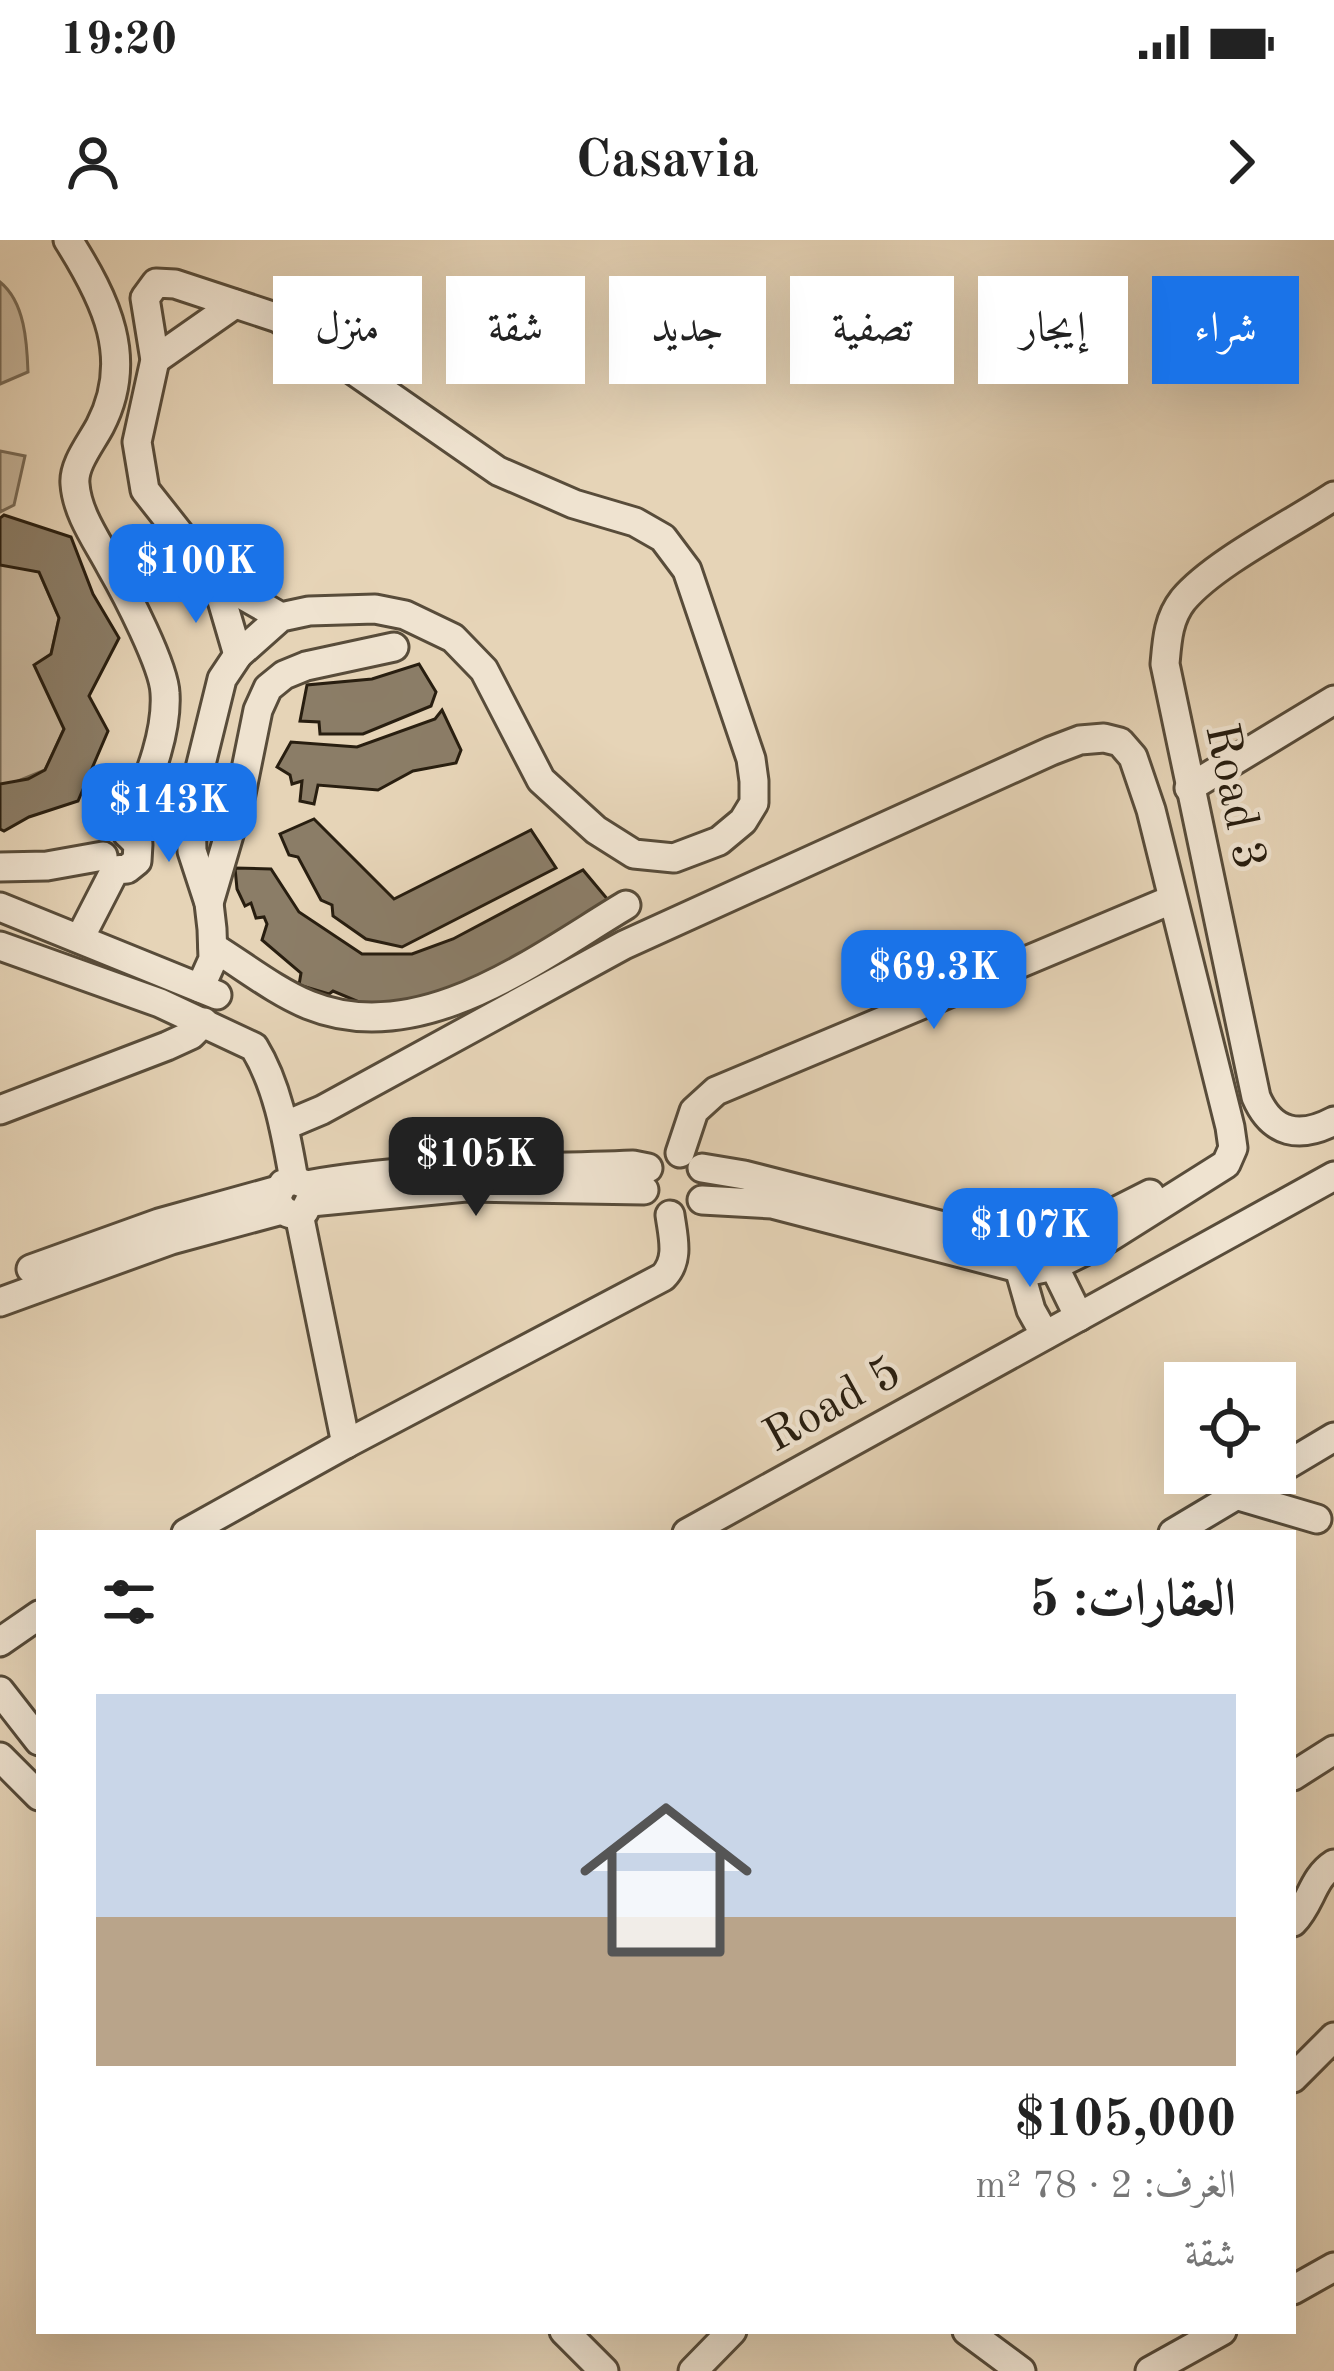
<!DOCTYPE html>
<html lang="ar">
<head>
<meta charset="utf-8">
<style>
	:root { --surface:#fff; --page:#f6f6f6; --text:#222; --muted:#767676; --accent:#1a73e8 }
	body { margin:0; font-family:"Old Standard TT",Amiri,serif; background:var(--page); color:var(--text); direction:rtl; height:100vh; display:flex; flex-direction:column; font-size:45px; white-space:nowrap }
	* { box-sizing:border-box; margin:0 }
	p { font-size:39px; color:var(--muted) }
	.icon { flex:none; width:66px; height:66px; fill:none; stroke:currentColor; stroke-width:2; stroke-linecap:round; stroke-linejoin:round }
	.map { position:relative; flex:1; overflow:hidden; direction:ltr }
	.panel { position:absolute; left:36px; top:1290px; width:1260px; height:804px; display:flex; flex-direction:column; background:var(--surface); border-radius:0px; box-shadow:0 12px 48px #0002; direction:rtl }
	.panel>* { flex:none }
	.top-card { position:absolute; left:36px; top:36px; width:1263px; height:108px; direction:rtl; display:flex; gap:24px }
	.controls { position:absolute; left:1164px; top:1122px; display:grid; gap:24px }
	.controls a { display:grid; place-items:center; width:132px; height:132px; border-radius:0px; background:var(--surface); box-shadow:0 12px 48px #0002; font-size:60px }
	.price { position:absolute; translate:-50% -102px; padding:0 27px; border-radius:24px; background:var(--accent); color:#fff; font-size:39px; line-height:78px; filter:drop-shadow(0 3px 6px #0008) }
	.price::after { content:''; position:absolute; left:50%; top:72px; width:36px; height:27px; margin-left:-18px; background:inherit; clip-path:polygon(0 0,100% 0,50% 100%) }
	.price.on { background:#222; color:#fff }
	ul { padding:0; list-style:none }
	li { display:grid; align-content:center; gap:24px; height:636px; padding:0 60px }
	li span { display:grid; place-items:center; height:372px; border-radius:0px; color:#555 }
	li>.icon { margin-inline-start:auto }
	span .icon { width:216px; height:216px; fill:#fffc; stroke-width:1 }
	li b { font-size:51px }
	h2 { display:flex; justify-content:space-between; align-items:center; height:144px; padding:0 60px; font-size:51px }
	.pill { padding:0 42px; border-radius:0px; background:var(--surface); box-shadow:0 12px 48px #0002; font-size:42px; line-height:108px }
	.pill.on { background:var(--accent); color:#fff }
	.status { display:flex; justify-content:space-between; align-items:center; height:84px; padding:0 60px; background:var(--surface); direction:ltr }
	.status svg { height:33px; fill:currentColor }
	header { display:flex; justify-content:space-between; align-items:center; height:156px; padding:0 60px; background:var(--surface); font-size:54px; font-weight:600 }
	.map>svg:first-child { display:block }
	.green { fill:#c6b59b; stroke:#776a56; stroke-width:3 }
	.building { fill:#8b7d67; stroke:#281e10; stroke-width:3 }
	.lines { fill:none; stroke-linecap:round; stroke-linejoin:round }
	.minor-casing { stroke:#584c3a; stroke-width:33 }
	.minor { stroke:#efe3d0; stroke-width:27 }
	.labels { text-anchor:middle; stroke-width:9; stroke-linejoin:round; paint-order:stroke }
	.street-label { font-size:48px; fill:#281e10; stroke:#efe3d0 }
</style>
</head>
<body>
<div class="status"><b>19:20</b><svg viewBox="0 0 49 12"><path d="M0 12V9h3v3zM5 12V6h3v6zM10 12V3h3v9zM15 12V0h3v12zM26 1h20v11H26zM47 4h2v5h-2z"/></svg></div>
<header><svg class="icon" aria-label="forward" viewBox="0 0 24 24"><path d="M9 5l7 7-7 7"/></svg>Casavia<svg class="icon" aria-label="person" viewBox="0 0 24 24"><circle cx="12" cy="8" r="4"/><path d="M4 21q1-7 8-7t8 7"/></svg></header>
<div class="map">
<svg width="1334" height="2131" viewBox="0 0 1334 2131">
	<rect width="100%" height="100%" fill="#e6d4b7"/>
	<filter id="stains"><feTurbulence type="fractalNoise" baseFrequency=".00167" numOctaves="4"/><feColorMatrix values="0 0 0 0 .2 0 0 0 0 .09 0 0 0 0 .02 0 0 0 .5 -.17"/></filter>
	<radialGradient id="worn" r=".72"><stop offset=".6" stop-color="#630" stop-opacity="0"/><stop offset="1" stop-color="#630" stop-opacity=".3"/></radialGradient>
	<g class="green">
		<path d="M0 42C25 62 27 103 28 132L0 144Z"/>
		<path d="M0 211 25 216 14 265 0 272Z"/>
		<path d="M7 323 39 332 59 378 51 414 64 489 45 530 6 546 0 544V325Z"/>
	</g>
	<g class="building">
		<path d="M4 275 71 297 93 354 119 398 89 456 108 491 78 561 29 577 4 591 0 589V544L28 539 45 530 64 489 34 425 51 414 59 378 39 332 0 325V278Z"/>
		<path d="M419 424 436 452 431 466 363 494H320L319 482 300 481 307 445 372 439Z"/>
		<path d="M442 470 461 510 456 523 413 531 378 550 318 545 314 564 300 561 302 541 292 544 290 535 277 527 291 502 357 507 435 479Z"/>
		<path d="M314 579 394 659 531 590 556 628 402 707 366 699 333 676 332 665 321 660 298 617 289 615 280 594Z"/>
		<path d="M235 628 271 629 299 672 362 714H412L453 699 583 630 614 667 433 764 366 765 333 751 329 754 299 745 301 733 262 700 267 684 264 677 256 678 251 663 245 666 237 649Z"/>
	</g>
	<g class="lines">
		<g class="minor-casing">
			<g id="minor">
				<path d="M68 0C106 60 135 119 100 186 91 203 73 225 75 244 77 274 98 302 111 327 126 353 164 426 165 453 168 498 143 551 127 593"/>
				<path d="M155 120 235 64"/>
				<path d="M1334 256C1292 284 1214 323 1183 360 1168 379 1167 401 1165 424L1256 857C1272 894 1300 899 1334 881"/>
				<path d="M216 340 238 415"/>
				<path d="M1189 548 1334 460"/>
				<path d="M0 627 47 626 103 616"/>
				<path d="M209 663 241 554 258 470 268 448 284 435 306 426 394 407"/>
				<path d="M0 667 217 755"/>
				<path d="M80 698 115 630 127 629 137 621 138 604 127 593"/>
				<path d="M0 706 160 763 254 807C278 846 286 895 294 940L307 945 312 956 304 972C290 978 279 971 277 956L283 944 294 940"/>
				<path d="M213 707C244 726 275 751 309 765 420 810 536 719 626 665"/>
				<path d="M200 748 213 719 212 689 209 663 192 611 191 565 222 439 238 415 281 377 309 371 375 369 405 375 453 398 484 430 541 540 596 590 634 614 674 618 719 601 743 581 754 563V541L751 519 687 330 663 298 635 282 574 264 498 231 278 78 175 44 156 43 145 58 155 120 137 202 145 250 216 340 281 377"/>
				<path d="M0 870 167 806 191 795 204 782"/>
				<path d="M284 886 322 870 624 705 1051 511 1080 500 1104 498 1120 502 1133 517 1151 570 1230 887 1233 908 1226 924 1099 1004 1054 1026 1030 1031 772 964 702 960"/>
				<path d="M680 913 694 871 716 851 1171 660"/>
				<path d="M702 928 744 935 1014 1004 1059 1000 1150 954"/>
				<path d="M307 945C415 925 524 930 633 925L648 928"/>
				<path d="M311 962 466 947 644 950"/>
				<path d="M299 974 346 1204"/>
				<path d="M1052 1011 1054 1026 1079 1077"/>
				<path d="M1015 1014 1031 1070 1045 1095"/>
				<path d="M31 1029 159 983 278 950"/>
				<path d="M0 1062 171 1000 282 970"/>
				<path d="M1239 1256 1317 1279"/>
				<path d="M186 1293 346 1204 663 1037C680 1020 673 997 670 975"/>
				<path d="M687 1293 1334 936"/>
				<path d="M1173 1293 1334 1197"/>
				<path d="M0 1402 39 1375"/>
				<path d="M0 1451 39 1501"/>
				<path d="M0 1517 39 1556"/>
				<path d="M1293 1536 1334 1510"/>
				<path d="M1293 1682C1311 1664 1312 1638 1334 1624"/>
				<path d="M1293 1838 1334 1797"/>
				<path d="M1293 2050 1334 2027"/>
				<path d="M564 2091 604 2131"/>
				<path d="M967 2091 1021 2131"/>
				<path d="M693 2131 732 2091"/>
				<path d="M1150 2131 1222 2091"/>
			</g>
		</g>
		<use href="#minor" class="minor"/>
	</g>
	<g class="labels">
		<g class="street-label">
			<text transform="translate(1238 556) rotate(78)" y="17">Road 3</text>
			<text transform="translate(831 1162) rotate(-29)" y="17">Road 5</text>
		</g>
	</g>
	<rect width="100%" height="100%" filter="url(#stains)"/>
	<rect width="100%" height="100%" fill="url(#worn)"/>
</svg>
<div class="controls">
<a><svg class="icon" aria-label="locate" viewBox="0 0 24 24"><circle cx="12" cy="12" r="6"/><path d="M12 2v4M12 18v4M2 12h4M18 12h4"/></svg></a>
</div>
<b class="price" style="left:196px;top:386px">$100K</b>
<b class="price" style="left:169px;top:625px">$143K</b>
<b class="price" style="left:934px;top:792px">$69.3K</b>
<b class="price on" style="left:476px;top:979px">$105K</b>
<b class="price" style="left:1030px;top:1050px">$107K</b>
<div class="top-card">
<a class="pill on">شراء</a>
<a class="pill">إيجار</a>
<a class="pill">تصفية</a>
<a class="pill">جديد</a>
<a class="pill">شقة</a>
<a class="pill">منزل</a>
</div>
<section class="panel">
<h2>العقارات: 5<svg class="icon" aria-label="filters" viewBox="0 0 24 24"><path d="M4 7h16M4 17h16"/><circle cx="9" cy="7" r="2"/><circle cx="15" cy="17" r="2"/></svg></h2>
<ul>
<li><span style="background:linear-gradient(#c9d6e8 60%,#b9a48a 0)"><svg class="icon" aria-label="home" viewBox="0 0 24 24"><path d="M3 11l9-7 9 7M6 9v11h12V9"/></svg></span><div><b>$105,000</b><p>الغرف: 2 · 78 m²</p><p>شقة</p></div></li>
</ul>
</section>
</div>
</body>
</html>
